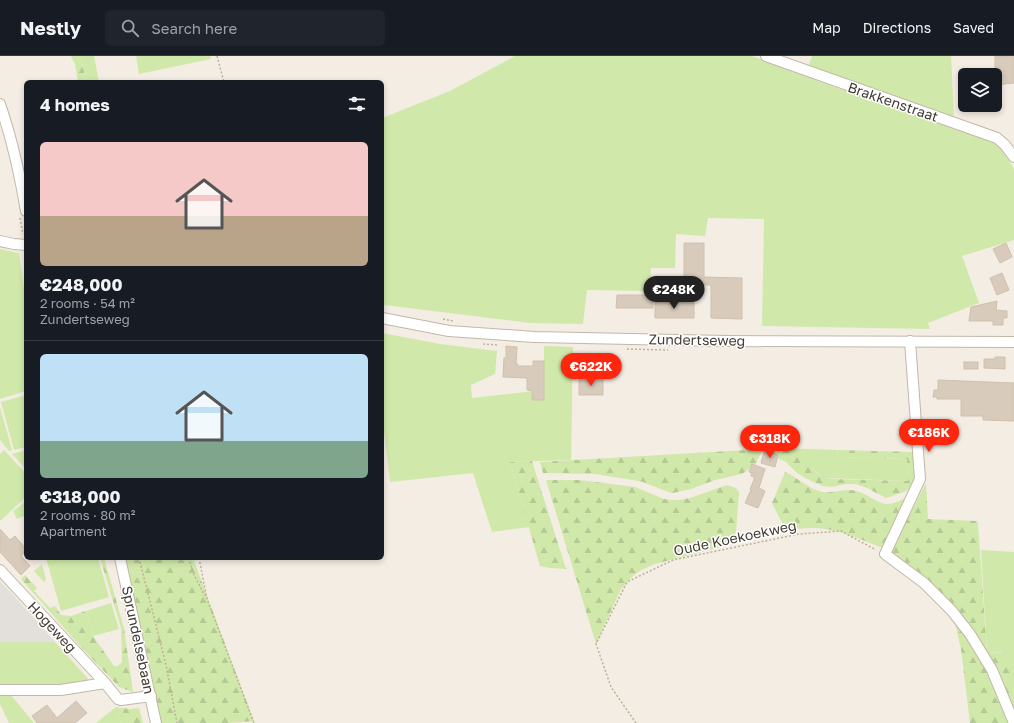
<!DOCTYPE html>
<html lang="en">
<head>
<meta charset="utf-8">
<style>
	:root { --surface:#171b24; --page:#20242c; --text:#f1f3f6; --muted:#9ea1a6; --line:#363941; --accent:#ff260e }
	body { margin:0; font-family:"Golos Text",sans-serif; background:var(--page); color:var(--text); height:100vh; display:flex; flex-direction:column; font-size:15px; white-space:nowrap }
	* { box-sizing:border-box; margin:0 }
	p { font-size:13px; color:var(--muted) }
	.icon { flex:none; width:22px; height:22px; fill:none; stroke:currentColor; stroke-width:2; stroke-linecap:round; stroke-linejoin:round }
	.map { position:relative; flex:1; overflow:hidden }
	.drawer { position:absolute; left:24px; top:24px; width:360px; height:480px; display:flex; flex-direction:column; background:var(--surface); border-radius:6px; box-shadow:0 2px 6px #0003 }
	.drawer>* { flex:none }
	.buttons { position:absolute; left:958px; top:12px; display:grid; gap:8px }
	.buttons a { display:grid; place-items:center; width:44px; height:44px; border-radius:6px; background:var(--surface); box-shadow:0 2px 6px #0003; font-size:20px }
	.price { position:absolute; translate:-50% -34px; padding:0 9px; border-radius:14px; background:var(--accent); color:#fff; font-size:13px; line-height:26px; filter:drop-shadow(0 1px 2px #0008) }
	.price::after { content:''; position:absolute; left:50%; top:24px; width:12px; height:9px; margin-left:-6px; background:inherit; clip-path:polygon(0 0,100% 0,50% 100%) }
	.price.selected { background:#222; color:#fff }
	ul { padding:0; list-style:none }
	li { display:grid; align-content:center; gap:8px; height:212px; padding:0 16px }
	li+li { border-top:1px solid var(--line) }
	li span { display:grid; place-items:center; height:124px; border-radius:6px; color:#555 }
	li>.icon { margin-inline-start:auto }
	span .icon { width:72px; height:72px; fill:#fffc; stroke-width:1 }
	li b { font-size:17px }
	h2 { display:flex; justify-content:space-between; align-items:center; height:48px; padding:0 16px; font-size:17px }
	header { display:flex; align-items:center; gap:24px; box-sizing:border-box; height:56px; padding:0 20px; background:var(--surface); border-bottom:1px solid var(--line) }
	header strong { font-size:19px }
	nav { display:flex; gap:22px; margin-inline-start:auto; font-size:14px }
	.search { width:280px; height:36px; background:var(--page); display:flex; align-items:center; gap:10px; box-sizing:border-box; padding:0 14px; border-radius:6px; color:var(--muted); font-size:15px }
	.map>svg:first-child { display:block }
	.green { fill:#d0e9aa }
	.forest { fill:url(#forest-firs) }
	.parking { fill:#e3e0dc }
	.building { fill:#d8cbbc; stroke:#d0c0ac }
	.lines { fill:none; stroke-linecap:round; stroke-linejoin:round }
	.minor-casing { stroke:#c1b8a9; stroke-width:12 }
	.path { stroke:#c1b097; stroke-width:1.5; stroke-dasharray:2 2; stroke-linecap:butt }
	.minor { stroke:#fff; stroke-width:10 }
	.labels { text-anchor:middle; stroke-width:3; stroke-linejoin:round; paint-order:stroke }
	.street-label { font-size:14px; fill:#453d34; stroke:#fff }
</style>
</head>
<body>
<header>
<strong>Nestly</strong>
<div class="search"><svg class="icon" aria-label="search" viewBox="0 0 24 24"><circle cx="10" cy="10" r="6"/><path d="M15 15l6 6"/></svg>Search here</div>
<nav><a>Map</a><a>Directions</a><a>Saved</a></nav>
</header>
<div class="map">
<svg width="1014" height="667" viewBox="0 0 1014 667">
	<defs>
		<pattern id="forest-firs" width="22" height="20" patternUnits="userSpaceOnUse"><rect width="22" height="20" fill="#d0e9aa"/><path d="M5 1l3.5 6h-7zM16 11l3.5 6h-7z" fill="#b4c993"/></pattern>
	</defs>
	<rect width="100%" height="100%" fill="#f3ede4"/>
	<g class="green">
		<path d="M81 0H94L99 26H86Z"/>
		<path d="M136 0H210L211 3 139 18Z"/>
		<path d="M515 0H752L820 26 988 84 1002 92 1014 113V184L962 200 979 247 928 267 930 273 762 270 764 163 708 162 705 180 676 178 675 212H651L650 235 587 234 583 268 530 267 384 249 382 236V62L450 35Z"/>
		<path d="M812 0H951L954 62 808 12Z"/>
		<path d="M0 193 19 197 26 247V335L0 343Z"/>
		<path d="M382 277 440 288 497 295 495 318 471 329 472 342 544 334V290L573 291 571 404 510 406 529 471 492 476 473 417 390 426 382 359Z"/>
		<path d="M26 339V391L14 394 1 346Z"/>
		<path d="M0 351 12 394 9 395 0 384Z"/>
		<path d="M781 392 837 394V398L840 401 907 403 908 425 824 422 793 397Z"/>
		<path d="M4 394 26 418V441L0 465V398Z"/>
		<path d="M26 394V413L12 398Z"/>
		<path d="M26 445V459L17 463 13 455Z"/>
		<path d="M981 494 1014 496V597L987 596Z"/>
		<path d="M46 502H98L109 541 61 555Z"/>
		<path d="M42 508 46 523 44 526 34 515Z"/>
		<path d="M111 547 119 573 93 580 86 555Z"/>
		<path d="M0 586H55L90 625 64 630 0 632Z"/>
		<path d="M0 638H10L34 667H9L0 648Z"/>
		<path d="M116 651V656L122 667H96Z"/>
	</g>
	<g class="forest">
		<path d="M71 0H81L86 26H78L75 8Z"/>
		<path d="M781 392C788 395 796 397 801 402 813 411 816 421 832 423L908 425 907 403 840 401 838 400 837 394 914 396 916 414 914 431 907 435 886 442 867 432 856 428H846L832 431 823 430 811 425 797 417 786 406 762 395 755 409 742 418 715 424 691 433 673 437 668 436 643 426 627 423 595 418 543 417 540 406Z"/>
		<path d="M532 405 566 513 550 512 540 510 510 406Z"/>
		<path d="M785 416C797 421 806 431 819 435 829 439 839 433 849 434 864 434 875 447 886 448 893 449 903 443 910 440L883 492C847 478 825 466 786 475L772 447Z"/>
		<path d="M546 424H580L635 431 664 443 672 444H679L690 442 727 429 736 432 739 436 736 476 729 489 655 508 641 514 633 520 621 533 596 588Z"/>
		<path d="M926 427 928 463 977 465 978 468 987 596 1014 597V660L967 568 952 547 935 531 890 497Z"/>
		<path d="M100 502H104L124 572 133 636 119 631 80 590 21 523 25 519 37 532 34 535 50 552 55 550 61 559 71 560 86 555 93 580 114 610H118L122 606 121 572Z"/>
		<path d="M120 502H193L254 665 229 667H159Z"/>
		<path d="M954 563 971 588 988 616 1009 667H970L961 593Z"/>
		<path d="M116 651 130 653 139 652 143 667H122L116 656Z"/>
	</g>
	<path class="parking" d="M0 525 35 563 55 586H0Z"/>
	<g class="building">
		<path d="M995 0H1014V27L995 29Z"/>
		<path d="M684 187H704V221L742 222V263L711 262V229H684Z"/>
		<path d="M1006 187 1012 201 1000 207 993 193Z"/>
		<path d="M1002 217 1009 234 997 239 990 222Z"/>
		<path d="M617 239H653V252H616Z"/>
		<path d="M997 245 996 254 1007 255V262H1003V269H993V265H969L971 251Z"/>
		<path d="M655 246 694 247V262H655Z"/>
		<path d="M506 290 517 291 516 308H518L517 310H533V305H544V344H532V335L527 334V322L503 321 504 302H506Z"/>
		<path d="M995 301H1005V313L984 312V303H995Z"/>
		<rect x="964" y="306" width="14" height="7"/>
		<path d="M589 323H603V339H579V324H589Z"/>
		<path d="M938 324 1014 327V365L983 364V360H961V343H937V341H933L934 334H938Z"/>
		<path d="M764 396 778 399 775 411 761 407Z"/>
		<path d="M752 408 765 413 759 432 765 435 758 452 745 447 751 434 750 433 754 424V421L751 420 752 417 749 416Z"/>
		<path d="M0 473 10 484 15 480 26 493V495L21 500 30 510 21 519 0 496Z"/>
		<path d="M76 645 87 657 75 667H37L32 660 47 649 57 662Z"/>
	</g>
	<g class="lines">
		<g class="minor-casing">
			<g id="minor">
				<path d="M766 0 997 82 1005 89 1014 101"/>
				<path d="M0 48C12 83 20 119 26 155"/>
				<path d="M0 185 14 188 26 189"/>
				<path d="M382 262 449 275 535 281 726 285 1014 286"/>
				<path d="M910 285 920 423 885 498 924 527 952 555 970 578 992 614 1014 667"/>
				<path d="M120 502 156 667"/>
				<path d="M0 514 105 627 118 643 121 644 151 640"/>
				<path d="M0 634H61L105 627"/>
			</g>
		</g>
		<g class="path">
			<path d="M217 0 224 26"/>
			<path d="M20 162 23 178"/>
			<path d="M443 263 453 265"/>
			<path d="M483 288 497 289"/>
			<path d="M627 293 668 294"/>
			<path d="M139 502 166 609 177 667"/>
			<path d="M189 502 193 517 205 540"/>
			<path d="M199 502 207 543 254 667"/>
			<path d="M636 667 611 631 596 588 627 526 673 504 799 478 841 475 876 494"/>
		</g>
		<use href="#minor" class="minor"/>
	</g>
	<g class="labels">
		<g class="street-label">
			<text transform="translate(893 46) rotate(19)" y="5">Brakkenstraat</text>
			<text transform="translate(697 284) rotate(1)" y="5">Zundertseweg</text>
			<text transform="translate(735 482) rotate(-12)" y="5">Oude Koekoekweg</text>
			<text transform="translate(52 571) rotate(47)" y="5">Hogeweg</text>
			<text transform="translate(138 584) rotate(78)" y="5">Sprundelsebaan</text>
		</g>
	</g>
</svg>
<div class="buttons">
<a><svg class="icon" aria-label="layers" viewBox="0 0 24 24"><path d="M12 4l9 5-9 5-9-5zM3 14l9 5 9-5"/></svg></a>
</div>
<b class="price selected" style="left:674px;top:254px">€248K</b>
<b class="price" style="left:591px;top:331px">€622K</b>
<b class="price" style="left:929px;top:397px">€186K</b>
<b class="price" style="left:770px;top:403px">€318K</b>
<section class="drawer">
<h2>4 homes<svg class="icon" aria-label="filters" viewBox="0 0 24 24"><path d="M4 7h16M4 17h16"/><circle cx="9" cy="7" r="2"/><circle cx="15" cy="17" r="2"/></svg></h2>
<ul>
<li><span style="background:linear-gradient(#f6c9c9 60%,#b9a48a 0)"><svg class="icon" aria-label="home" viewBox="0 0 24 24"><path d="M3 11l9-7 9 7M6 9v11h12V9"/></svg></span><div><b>€248,000</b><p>2 rooms · 54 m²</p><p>Zundertseweg</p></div></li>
<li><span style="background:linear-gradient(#bfe0f5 70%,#7fa58c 0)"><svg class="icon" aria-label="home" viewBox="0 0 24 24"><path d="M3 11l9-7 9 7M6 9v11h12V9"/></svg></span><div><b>€318,000</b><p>2 rooms · 80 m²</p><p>Apartment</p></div></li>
</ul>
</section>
</div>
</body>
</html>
